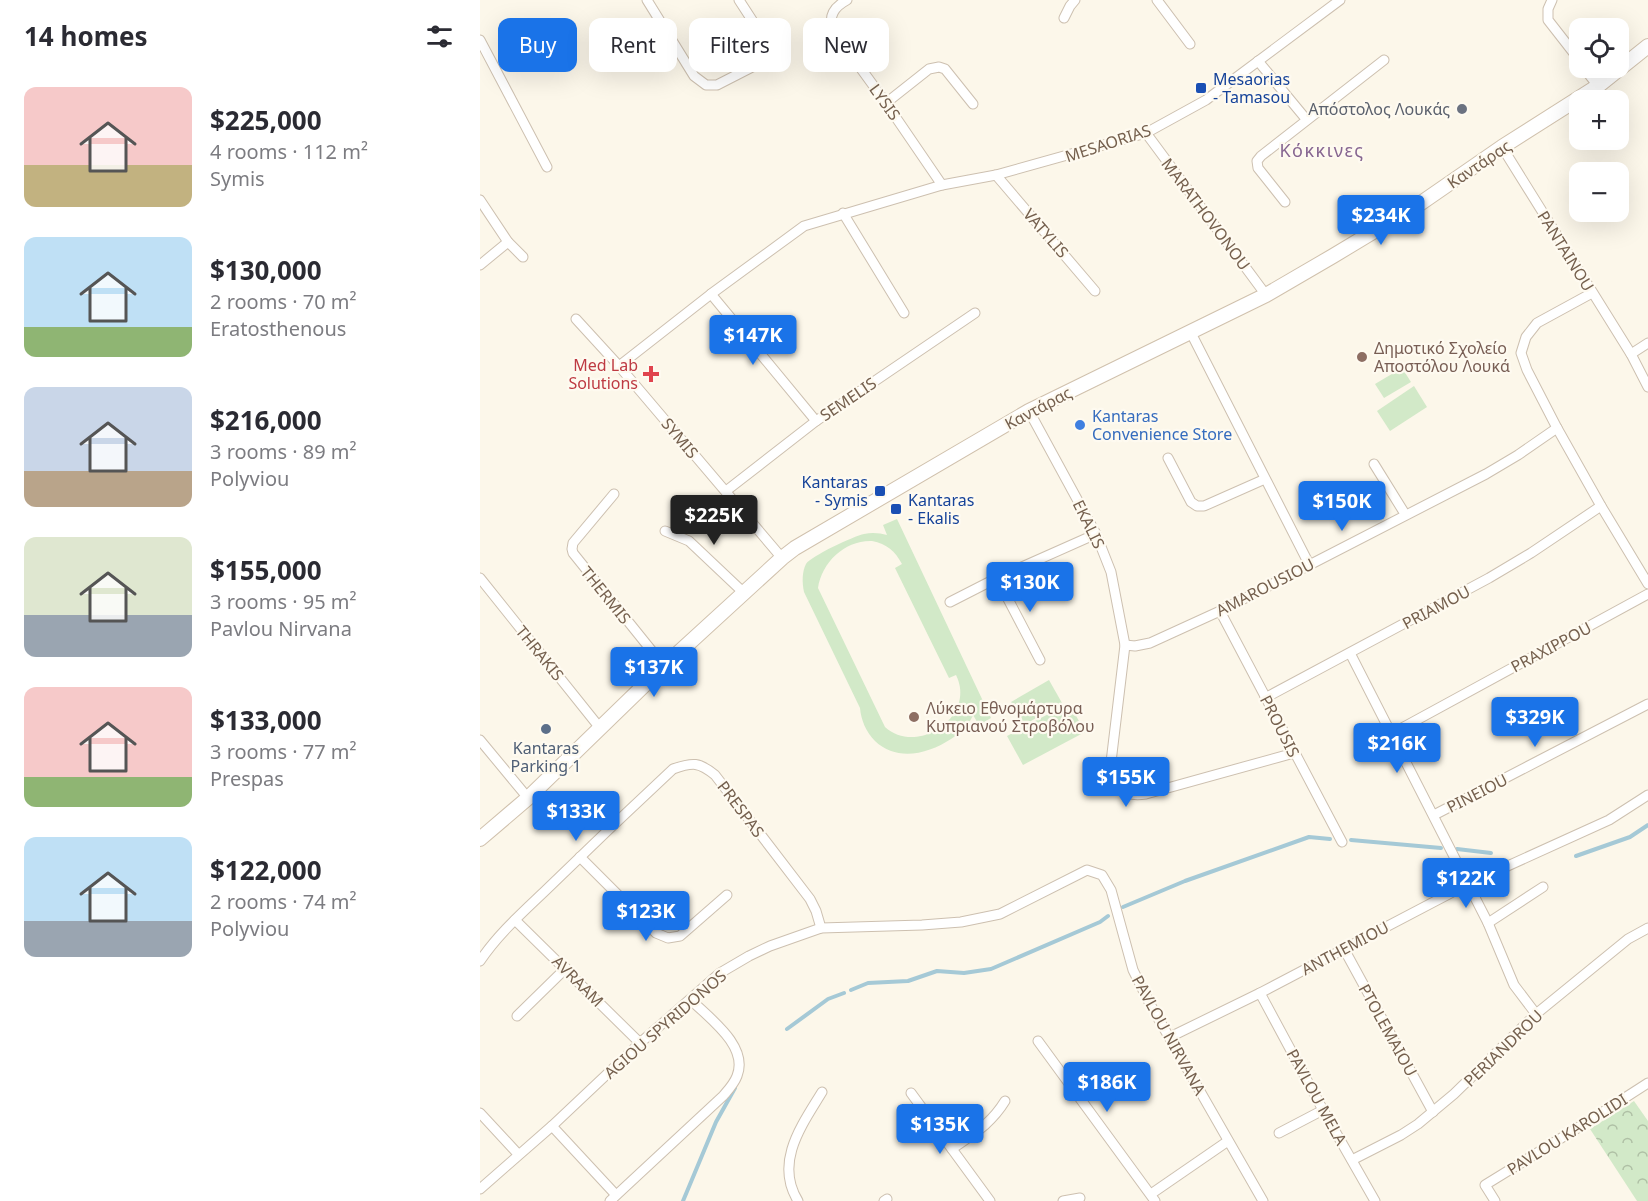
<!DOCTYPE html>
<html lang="en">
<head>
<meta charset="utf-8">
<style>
	:root { --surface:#fff; --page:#f2f2f3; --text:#2b2b33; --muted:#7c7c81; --accent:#1a73e8 }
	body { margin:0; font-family:"Noto Sans",sans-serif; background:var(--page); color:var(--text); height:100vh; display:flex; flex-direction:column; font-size:22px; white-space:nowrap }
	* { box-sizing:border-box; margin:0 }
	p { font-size:20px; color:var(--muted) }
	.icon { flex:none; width:33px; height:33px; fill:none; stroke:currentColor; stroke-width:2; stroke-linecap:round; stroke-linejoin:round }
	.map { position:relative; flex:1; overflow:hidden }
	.sheet { display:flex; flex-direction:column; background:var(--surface); width:480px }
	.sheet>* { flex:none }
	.banner { position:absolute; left:18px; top:18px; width:570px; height:54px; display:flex; gap:12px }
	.buttons { position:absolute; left:1089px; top:18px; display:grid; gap:12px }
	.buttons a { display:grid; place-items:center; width:60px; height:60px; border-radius:12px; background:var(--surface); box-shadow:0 6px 24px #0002; font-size:30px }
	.price { position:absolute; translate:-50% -51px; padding:0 14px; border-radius:6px; background:var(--accent); color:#fff; font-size:20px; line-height:39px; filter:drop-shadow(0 2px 3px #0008) }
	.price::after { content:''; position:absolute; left:50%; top:36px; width:18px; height:14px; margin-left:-9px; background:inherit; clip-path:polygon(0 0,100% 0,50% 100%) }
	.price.active { background:#222; color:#fff }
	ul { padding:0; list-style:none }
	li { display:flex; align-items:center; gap:18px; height:150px; padding:0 24px }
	li span { display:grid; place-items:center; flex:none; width:168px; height:120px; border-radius:12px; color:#555 }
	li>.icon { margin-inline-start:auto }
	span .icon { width:72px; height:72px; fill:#fffc; stroke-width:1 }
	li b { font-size:26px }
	h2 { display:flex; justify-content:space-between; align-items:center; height:72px; padding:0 24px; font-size:26px }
	.pill { padding:0 21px; border-radius:12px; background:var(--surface); box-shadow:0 6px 24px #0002; font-size:21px; line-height:54px }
	.pill.active { background:var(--accent); color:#fff }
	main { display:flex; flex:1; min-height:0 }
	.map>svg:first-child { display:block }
	.green { fill:#d2e9c8; fill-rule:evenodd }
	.forest { fill:url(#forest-crowns) }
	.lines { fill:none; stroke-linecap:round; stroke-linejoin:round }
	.stream { stroke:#a5c9d6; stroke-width:4 }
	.street-casing { stroke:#cdc0b0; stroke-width:11 }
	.secondary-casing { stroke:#d0c1ad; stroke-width:16 }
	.street { stroke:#fff; stroke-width:9 }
	.secondary { stroke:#fff; stroke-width:14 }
	.transit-dot { fill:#1a4fb4; stroke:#fefaf0; stroke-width:2 }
	.worship-dot { fill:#6b7280; stroke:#fefaf0; stroke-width:2 }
	.education-dot { fill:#8d6e63; stroke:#fefaf0; stroke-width:2 }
	.health-dot { fill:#e0444e; stroke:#fefaf0; stroke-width:2 }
	.shop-dot { fill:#3f7fe0; stroke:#fefaf0; stroke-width:2 }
	.service-dot { fill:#5c6f8a; stroke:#fefaf0; stroke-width:2 }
	.labels { text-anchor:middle; stroke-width:4.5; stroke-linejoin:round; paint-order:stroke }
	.transit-label { font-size:16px; fill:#164399; stroke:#fefaf0; text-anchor:start }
	.street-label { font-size:16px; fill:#75604e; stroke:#fefaf0 }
	.worship-label { font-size:16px; fill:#5b616d; stroke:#fefaf0; text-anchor:end }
	.education-label { font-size:16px; fill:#785e54; stroke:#fefaf0; text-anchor:start }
	.health-label { font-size:16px; fill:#be3a42; stroke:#fefaf0; text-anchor:end }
	.shop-label { font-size:16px; fill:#366cbe; stroke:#fefaf0; text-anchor:start }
	.service-label { font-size:16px; fill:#4e5e75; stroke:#fefaf0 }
	.neighbourhood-label { font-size:18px; letter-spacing:1.5px; fill:#876691; stroke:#fefaf0 }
</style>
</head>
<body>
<main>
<section class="sheet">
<h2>14 homes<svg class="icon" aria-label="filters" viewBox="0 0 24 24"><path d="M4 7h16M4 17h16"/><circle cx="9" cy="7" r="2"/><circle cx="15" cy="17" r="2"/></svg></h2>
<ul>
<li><span style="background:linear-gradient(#f6c9c9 65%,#c2b280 0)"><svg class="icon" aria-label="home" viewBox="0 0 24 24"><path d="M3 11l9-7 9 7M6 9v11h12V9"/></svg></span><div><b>$225,000</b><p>4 rooms · 112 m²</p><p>Symis</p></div></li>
<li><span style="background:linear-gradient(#bfe0f5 75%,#8fb573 0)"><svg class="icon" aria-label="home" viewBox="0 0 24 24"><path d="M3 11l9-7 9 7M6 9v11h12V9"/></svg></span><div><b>$130,000</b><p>2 rooms · 70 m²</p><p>Eratosthenous</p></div></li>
<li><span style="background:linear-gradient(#c9d6e8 70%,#b9a48a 0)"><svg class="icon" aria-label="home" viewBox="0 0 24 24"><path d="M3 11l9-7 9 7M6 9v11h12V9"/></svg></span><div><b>$216,000</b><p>3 rooms · 89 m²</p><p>Polyviou</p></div></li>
<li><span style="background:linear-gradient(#dfe7d0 65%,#9aa5b1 0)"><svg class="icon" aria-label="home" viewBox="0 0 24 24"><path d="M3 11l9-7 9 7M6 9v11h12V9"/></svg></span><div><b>$155,000</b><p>3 rooms · 95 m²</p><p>Pavlou Nirvana</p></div></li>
<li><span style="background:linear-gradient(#f6c9c9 75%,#8fb573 0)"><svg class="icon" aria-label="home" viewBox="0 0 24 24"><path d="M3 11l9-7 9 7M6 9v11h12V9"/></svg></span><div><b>$133,000</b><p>3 rooms · 77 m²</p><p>Prespas</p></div></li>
<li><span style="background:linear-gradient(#bfe0f5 70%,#9aa5b1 0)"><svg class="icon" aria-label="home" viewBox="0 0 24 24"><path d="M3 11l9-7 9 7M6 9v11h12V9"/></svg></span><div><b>$122,000</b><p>2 rooms · 74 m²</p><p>Polyviou</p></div></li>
</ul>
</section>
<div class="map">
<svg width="1168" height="1201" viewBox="0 0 1168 1201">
	<defs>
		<pattern id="forest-crowns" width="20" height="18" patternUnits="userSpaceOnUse" patternTransform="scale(1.5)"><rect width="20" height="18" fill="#d2e9c8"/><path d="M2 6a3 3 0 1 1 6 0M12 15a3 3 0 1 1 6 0" fill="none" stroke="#afc0a5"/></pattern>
	</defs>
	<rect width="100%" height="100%" fill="#fcf7ea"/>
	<g class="green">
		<path d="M922 368 931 382 904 398 895 384Z"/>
		<path d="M934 386 947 407 910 431 897 411Z"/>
		<path d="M417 519 511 718 499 725 493 715C489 725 480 733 471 739 448 754 417 762 395 741 386 732 381 720 380 708L324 592C322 582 322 572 326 564 331 556 374 536 384 534 392 532 400 533 407 535L403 525ZM392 541C407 544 415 551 422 564L415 568 469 678 476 675C497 717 437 756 405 727L338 588C342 562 365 540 392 541Z"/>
		<path d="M569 680 582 703 544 725 531 702Z"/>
		<path d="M589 703 605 732 543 765 527 736Z"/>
	</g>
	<path class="forest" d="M1154 1101 1168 1121V1201H1157L1110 1129Z"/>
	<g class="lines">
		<g class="stream">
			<path d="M871 840 961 848"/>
			<path d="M977 849 1011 853"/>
			<path d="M1096 856 1150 837 1168 825"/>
			<path d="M643 907 705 881 829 837 850 839"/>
			<path d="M371 990 388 983 428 981 457 971 484 973 511 969 620 922 628 916"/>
			<path d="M307 1029 348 999 364 993"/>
			<path d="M203 1201 236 1122 255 1088"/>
		</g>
		<g class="street-casing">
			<g id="street">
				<path d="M167 0 214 76 226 85H237L278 64 287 53 283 37 259 0"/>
				<path d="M367 0C354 7 348 16 353 30L406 103 462 185"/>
				<path d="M677 0 710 44"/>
				<path d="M1072 0 1068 9V20L1100 61"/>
				<path d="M584 18 590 6 595 0"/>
				<path d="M0 40 67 167"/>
				<path d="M778 61 826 119"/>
				<path d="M1104 68 1118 86"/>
				<path d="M406 103 449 69 459 67 465 69 493 104"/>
				<path d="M666 133 786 295"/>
				<path d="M1022 147 1151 354 1168 387"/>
				<path d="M516 175 615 291"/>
				<path d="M0 200 28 242 43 257"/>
				<path d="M805 202 778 168 777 161 781 156 904 60"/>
				<path d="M363 213 424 313"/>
				<path d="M0 265 28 242"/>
				<path d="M1112 293 1057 323 1046 337 1041 353 1047 370 1077 428 1121 506 1168 584"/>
				<path d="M231 294 336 421"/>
				<path d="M96 319 139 366 302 558"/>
				<path d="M711 333 829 564"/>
				<path d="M1151 354 1168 343"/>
				<path d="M139 366 231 294 324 226 462 185 516 175 666 133 726 100 860 0"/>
				<path d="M549 411 616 534 631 572 645 645 631 762C632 786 642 798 666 794L814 753"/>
				<path d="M688 458 711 502 717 506H724L785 479"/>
				<path d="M894 464 925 514"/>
				<path d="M246 491 336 421 495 313"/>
				<path d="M134 494 93 543 92 549 93 553 184 666"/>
				<path d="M185 531 209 541 264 593"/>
				<path d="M0 578 120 728"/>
				<path d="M517 578 560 660"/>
				<path d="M470 602 517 578 616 534"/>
				<path d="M740 611 862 842"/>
				<path d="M645 645 655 646 670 643 740 611 1006 474 1038 455 1077 428"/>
				<path d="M870 653 1008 923 1034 985 1056 1014"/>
				<path d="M785 698 1009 578 1051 553 1121 506"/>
				<path d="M911 734 1168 594"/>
				<path d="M0 740 48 798"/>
				<path d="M954 815 1168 704"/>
				<path d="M100 857 176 933 188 938 200 936 247 895"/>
				<path d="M35 920 160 1043"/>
				<path d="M1008 923 1063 887"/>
				<path d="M864 949 953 1112"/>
				<path d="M0 961C18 934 43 912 66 890 108 849 150 809 193 769 213 762 219 762 235 775L330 899 336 911 341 928"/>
				<path d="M780 993 843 1110 895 1201"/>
				<path d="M37 1016 86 968"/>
				<path d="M690 1037 780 993 988 884 1129 820 1168 795"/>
				<path d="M558 1041 675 1201"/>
				<path d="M431 1093 510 1201"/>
				<path d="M0 1113 38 1154"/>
				<path d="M72 1126 136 1195"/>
				<path d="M799 1133 843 1110"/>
				<path d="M472 1149C493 1134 511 1124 525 1101"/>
				<path d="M872 1160 921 1135 938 1124 974 1094 1056 1014 1148 939 1168 928"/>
				<path d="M0 1189 72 1126 160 1043 240 973 269 956 290 946 341 928 442 925 481 922 520 914 607 870 622 875 631 890 653 970 670 1004 783 1201"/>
				<path d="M671 1194 748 1141"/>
				<path d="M130 1201 243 1096C249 1089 254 1084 257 1076 269 1046 229 1018 211 1000"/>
				<path d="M318 1201C294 1162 322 1125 342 1092"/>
				<path d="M404 1201 407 1199"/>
				<path d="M583 1201 600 1198"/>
				<path d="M1015 1201 1005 1185 1112 1119 1168 1083"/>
			</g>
		</g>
		<g class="secondary-casing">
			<path id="secondary" d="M0 839 48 798 184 666 302 558 315 548 549 411 786 295 853 256 941 203 1022 147 1118 86 1168 46"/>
		</g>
		<use href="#street" class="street"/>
		<use href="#secondary" class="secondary"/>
	</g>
	<g class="transit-dot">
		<rect x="715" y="82" width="12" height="12" rx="3"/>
		<rect x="394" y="485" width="12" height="12" rx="3"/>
		<rect x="410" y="503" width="12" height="12" rx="3"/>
	</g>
	<circle class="worship-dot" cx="982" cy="109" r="6"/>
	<g class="education-dot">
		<circle cx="882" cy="357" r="6"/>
		<circle cx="434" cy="717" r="6"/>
	</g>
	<path class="health-dot" d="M168 365h6v6h6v6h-6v6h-6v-6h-6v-6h6z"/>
	<circle class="shop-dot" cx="600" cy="425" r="6"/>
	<circle class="service-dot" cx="66" cy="729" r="6"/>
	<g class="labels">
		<g class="transit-label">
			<text x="733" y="85">Mesaorias<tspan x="733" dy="18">- Tamasou</tspan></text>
			<text x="388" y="488" text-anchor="end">Kantaras<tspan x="388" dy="18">- Symis</tspan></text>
			<text x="428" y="506">Kantaras<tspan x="428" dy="18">- Ekalis</tspan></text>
		</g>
		<g class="street-label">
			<text transform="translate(405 102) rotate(54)" y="6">LYSIS</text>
			<text transform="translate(628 143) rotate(-18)" y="6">MESAORIAS</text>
			<text transform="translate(999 164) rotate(-34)" y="6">Καντάρας</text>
			<text transform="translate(726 214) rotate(53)" y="6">MARATHOVONOU</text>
			<text transform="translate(566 233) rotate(49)" y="6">VATYLIS</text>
			<text transform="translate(1086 251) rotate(58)" y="6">PANTAINOU</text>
			<text transform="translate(368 399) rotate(-34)" y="6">SEMELIS</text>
			<text transform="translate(558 408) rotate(-28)" y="6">Καντάρας</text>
			<text transform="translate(200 438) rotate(50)" y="6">SYMIS</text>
			<text transform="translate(609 524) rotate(64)" y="6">EKALIS</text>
			<text transform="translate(785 587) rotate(-27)" y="6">AMAROUSIOU</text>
			<text transform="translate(126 595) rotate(51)" y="6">THERMIS</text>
			<text transform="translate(956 607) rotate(-28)" y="6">PRIAMOU</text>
			<text transform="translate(1071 647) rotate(-28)" y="6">PRAXIPPOU</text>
			<text transform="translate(60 653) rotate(51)" y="6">THRAKIS</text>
			<text transform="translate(800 726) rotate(63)" y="6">PROUSIS</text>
			<text transform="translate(997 793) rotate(-27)" y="6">PINEIOU</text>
			<text transform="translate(261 809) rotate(53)" y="6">PRESPAS</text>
			<text transform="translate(865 948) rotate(-28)" y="6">ANTHEMIOU</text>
			<text transform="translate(98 981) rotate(45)" y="6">AVRAAM</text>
			<text transform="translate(185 1024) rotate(-41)" y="6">AGIOU SPYRIDONOS</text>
			<text transform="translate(908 1030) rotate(61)" y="6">PTOLEMAIOU</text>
			<text transform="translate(689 1035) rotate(61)" y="6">PAVLOU NIRVANA</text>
			<text transform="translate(1023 1048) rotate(-44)" y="6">PERIANDROU</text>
			<text transform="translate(837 1097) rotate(61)" y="6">PAVLOU MELA</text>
			<text transform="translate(1087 1134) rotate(-32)" y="6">PAVLOU KAROLIDI</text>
		</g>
		<g class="worship-label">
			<text x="970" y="115">Απόστολος Λουκάς</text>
		</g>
		<g class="education-label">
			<text x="894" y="354">Δημοτικό Σχολείο<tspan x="894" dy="18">Αποστόλου Λουκά</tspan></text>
			<text x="446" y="714">Λύκειο Εθνομάρτυρα<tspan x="446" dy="18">Κυπριανού Στροβόλου</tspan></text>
		</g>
		<g class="health-label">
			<text x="158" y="371">Med Lab<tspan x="158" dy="18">Solutions</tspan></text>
		</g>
		<g class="shop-label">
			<text x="612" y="422">Kantaras<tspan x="612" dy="18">Convenience Store</tspan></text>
		</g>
		<g class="service-label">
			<text x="66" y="754">Kantaras<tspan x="66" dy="18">Parking 1</tspan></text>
		</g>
		<g class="neighbourhood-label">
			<text x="842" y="157">Κόκκινες</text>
		</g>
	</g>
</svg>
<div class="buttons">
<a><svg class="icon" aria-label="locate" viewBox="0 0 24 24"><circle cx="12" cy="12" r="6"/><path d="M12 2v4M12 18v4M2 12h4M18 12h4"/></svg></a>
<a>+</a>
<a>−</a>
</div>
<b class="price" style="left:901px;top:246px">$234K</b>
<b class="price" style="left:273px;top:366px">$147K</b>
<b class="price" style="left:862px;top:532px">$150K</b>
<b class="price active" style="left:234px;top:546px">$225K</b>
<b class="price" style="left:550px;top:613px">$130K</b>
<b class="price" style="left:174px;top:698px">$137K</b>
<b class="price" style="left:1055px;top:748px">$329K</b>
<b class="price" style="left:917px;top:774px">$216K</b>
<b class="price" style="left:646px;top:808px">$155K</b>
<b class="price" style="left:96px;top:842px">$133K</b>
<b class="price" style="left:986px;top:909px">$122K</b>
<b class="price" style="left:166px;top:942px">$123K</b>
<b class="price" style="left:627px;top:1113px">$186K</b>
<b class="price" style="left:460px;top:1155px">$135K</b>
<div class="banner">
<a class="pill active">Buy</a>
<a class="pill">Rent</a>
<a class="pill">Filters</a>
<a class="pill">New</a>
</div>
</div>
</main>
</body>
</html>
